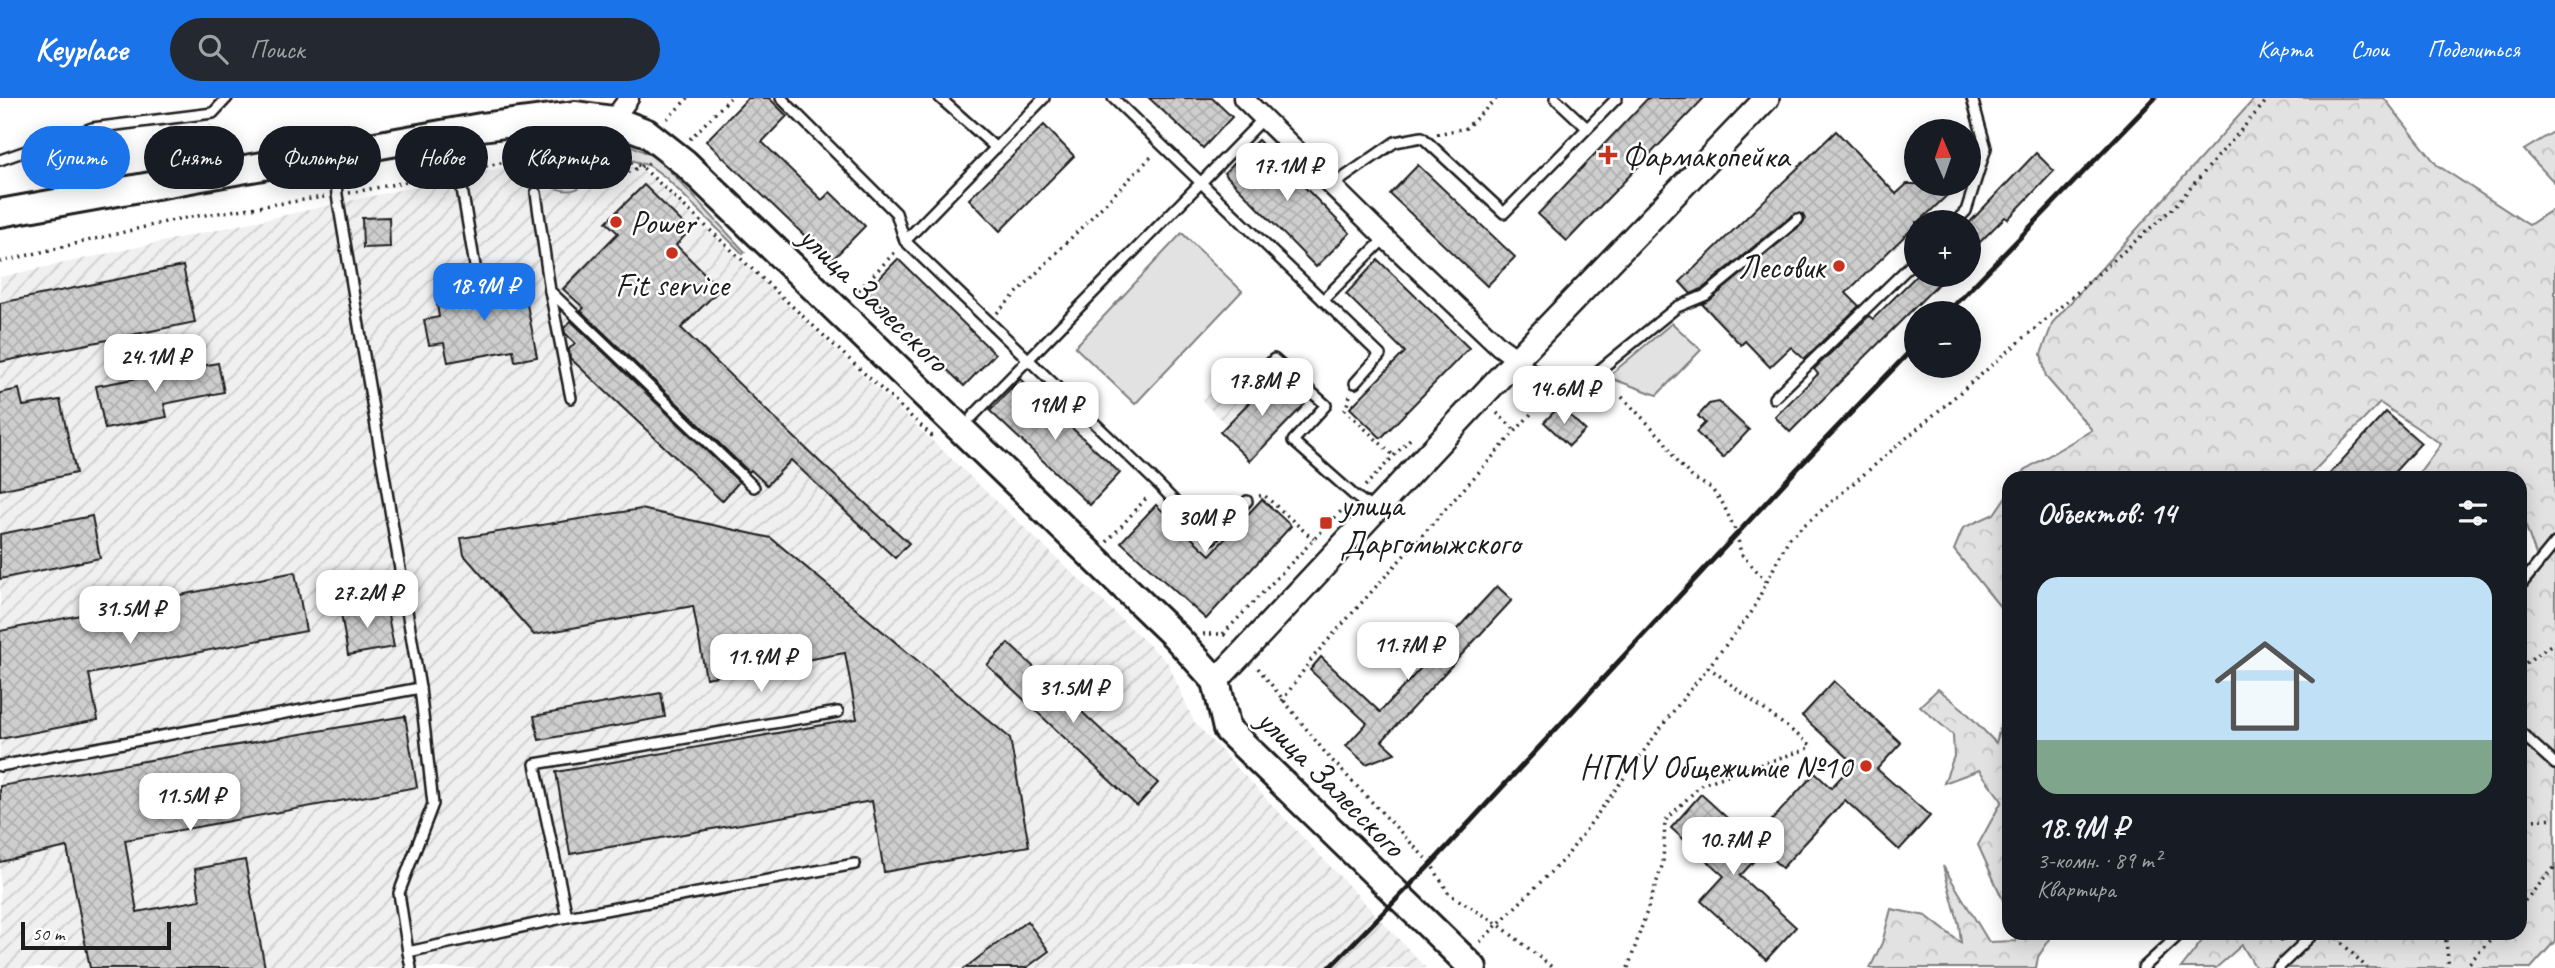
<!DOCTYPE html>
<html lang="ru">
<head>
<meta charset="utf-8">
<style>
	:root { --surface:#171b24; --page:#242831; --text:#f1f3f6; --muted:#9ea1a6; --accent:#1a73e8 }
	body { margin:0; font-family:Caveat,sans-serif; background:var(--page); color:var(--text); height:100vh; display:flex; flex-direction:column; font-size:26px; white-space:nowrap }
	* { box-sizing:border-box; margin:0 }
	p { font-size:23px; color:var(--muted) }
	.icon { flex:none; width:38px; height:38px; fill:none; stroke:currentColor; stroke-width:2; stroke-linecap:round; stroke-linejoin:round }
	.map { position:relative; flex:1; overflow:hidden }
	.sheet { position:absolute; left:2002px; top:373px; width:525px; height:469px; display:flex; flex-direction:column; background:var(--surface); border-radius:21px; box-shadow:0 4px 18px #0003 }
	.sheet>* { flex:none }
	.top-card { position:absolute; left:21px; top:28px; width:665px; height:63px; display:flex; gap:14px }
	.needle { width:46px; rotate:358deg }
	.controls { position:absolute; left:1904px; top:21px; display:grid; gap:14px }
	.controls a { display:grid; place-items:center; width:77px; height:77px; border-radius:50%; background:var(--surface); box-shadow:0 4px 18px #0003; font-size:35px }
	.scale { position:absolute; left:21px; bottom:18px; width:150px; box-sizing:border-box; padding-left:7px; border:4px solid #1c1c1c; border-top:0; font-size:19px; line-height:24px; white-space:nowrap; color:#1c1c1c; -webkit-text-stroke:5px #fff; paint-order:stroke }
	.price { position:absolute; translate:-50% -60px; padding:0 16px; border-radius:14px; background:#fff; color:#222; font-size:23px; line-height:46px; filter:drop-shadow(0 2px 4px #0008) }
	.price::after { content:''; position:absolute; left:50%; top:42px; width:21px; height:16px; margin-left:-10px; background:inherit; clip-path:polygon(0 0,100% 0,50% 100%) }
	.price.active { background:var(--accent); color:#fff }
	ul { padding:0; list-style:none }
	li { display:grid; align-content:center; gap:14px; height:371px; padding:0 35px }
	li span { display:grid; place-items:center; height:217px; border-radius:21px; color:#555 }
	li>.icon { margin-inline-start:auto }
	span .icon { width:126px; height:126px; fill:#fffc; stroke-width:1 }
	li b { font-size:30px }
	h2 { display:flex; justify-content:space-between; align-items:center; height:84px; padding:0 35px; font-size:30px }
	.pill { padding:0 24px; border-radius:32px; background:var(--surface); box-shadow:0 4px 18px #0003; font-size:24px; line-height:63px }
	.pill.active { background:var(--accent); color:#fff }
	header { display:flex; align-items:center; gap:42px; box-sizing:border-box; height:98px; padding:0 35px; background:var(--accent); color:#fff }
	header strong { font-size:33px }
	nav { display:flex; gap:38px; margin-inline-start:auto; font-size:24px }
	.search { width:490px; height:63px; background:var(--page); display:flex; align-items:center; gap:18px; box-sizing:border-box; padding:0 24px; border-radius:38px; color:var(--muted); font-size:26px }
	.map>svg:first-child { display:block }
	.industrial { fill:url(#industrial-furrows) }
	.grass { fill:#e2e2e2; stroke:#7f7f7f; stroke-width:2 }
	.forest { fill:url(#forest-crowns); stroke:#7f7f7f; stroke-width:2 }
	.building { fill:url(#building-cross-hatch); stroke:#1c1c1c; stroke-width:2 }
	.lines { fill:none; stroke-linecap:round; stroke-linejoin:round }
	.service-casing { stroke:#1c1c1c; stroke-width:14 }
	.minor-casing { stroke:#1c1c1c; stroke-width:23 }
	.tertiary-casing { stroke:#1c1c1c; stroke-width:28 }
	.secondary-casing { stroke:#1c1c1c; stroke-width:32 }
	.path { stroke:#1c1c1c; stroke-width:3.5; stroke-dasharray:2 5; stroke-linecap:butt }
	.service { stroke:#fff; stroke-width:9 }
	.minor { stroke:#fff; stroke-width:18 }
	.tertiary { stroke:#fff; stroke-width:23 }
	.secondary { stroke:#fff; stroke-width:26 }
	.rail { stroke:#1c1c1c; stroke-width:5 }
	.poi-dot { fill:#c8321e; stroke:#fff; stroke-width:2.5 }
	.labels { text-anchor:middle; stroke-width:5; stroke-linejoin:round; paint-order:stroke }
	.poi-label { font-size:33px; fill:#1c1c1c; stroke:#fff; text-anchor:start }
	.street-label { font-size:33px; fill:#1c1c1c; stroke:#fff }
</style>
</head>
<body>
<header>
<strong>Keyplace</strong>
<div class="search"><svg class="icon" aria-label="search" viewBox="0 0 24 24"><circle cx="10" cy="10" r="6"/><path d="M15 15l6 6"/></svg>Поиск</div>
<nav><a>Карта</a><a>Слои</a><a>Поделиться</a></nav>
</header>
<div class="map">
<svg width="2555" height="870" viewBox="0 0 2555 870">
	<defs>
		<pattern id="industrial-furrows" width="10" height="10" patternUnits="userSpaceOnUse" patternTransform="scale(1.75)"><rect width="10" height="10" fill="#f0f0f0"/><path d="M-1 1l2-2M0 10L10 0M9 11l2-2" fill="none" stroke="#cdcdcd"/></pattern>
		<pattern id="forest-crowns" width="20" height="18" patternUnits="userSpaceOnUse" patternTransform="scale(1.75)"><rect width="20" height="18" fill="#e2e2e2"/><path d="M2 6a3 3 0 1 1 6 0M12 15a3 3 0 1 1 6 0" fill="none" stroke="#c1c1c1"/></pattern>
		<pattern id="building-cross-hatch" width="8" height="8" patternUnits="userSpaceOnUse" patternTransform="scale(1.75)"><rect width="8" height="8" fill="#cecece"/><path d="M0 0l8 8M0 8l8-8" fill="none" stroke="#b0b0b0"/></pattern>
	</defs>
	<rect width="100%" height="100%" fill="#fff"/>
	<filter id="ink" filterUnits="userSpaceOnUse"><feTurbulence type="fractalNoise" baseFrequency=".0143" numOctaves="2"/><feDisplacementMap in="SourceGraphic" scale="14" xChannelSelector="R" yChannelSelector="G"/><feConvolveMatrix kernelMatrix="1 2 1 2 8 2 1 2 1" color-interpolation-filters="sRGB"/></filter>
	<g filter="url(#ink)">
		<g class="industrial">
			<path d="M605 65 640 70 661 87 1168 565 1194 624 1426 870H0V179L519 66Z"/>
			<path d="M1228 277 1253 300 1227 327 1202 303Z"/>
		</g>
		<g class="grass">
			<path d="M589 36 620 42 659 61 745 154 743 156 665 79 650 68 609 55 530 57 529 49 559 39Z"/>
			<path d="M601 62C596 71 589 83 580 89 563 101 530 79 520 66Z"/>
			<path d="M1182 135 1242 193 1135 306 1075 249Z"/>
			<path d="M1672 225 1701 252 1657 297 1610 280 1611 276Z"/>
		</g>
		<g class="forest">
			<path d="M2255 0H2384L2437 67 2529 127 2555 110V843L2531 870H2256L2242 847 2216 870H2181L2208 835H2520V498L2541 471 2520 412V380H2416L2441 346 2380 305 2307 380H2019L2026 371 2092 332 2046 279 2041 256 2053 224Z"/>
			<path d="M2555 33V85L2524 52Z"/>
			<path d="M2009 394V520L1954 452 1963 430 1994 416Z"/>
			<path d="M1938 591 1963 611 1996 645 2009 594V815L1978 747 2002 703 1979 672 1944 685 1954 658 1953 637 1920 608Z"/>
			<path d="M1943 768 1989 844 2016 843 2014 835H2054L2038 859 2036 870H1870L1882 845 1891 811 1926 818 1961 845 1959 827Z"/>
		</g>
		<g class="building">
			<path d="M748 0H769L787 18 762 44 822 102 830 94 865 128 831 163 706 43Z"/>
			<path d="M1149 0H1212L1232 19 1203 50Z"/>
			<path d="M1648 0H1704L1567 143 1538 116Z"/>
			<path d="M1044 27 1074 58 1000 133 969 101Z"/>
			<path d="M1836 33 1896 96 1907 86H1959L1919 124H1916V127L1846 195 1859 208 1804 261 1791 249 1770 269 1745 243 1741 247 1702 206 1710 202 1802 126 1805 121 1803 116H1794L1702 191 1691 196 1680 184Z"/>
			<path d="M1258 42 1350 135 1316 169 1224 75Z"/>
			<path d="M2036 55 2054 73 2008 121 2005 119 1969 155V125Z"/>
			<path d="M1418 67 1515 159 1487 188 1390 96Z"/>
			<path d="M644 87 690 132 676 147 720 191 681 230 820 364 909 445 895 460 791 362 767 387 751 372 749 374 581 213 584 210 563 191 618 135 606 124Z"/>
			<path d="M389 119 390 149 363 150 362 120Z"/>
			<path d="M898 161 995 256 964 288 866 193Z"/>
			<path d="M1378 162 1469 250 1381 340 1350 310 1405 254 1346 196Z"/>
			<path d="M183 168 195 224 0 264V205Z"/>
			<path d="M1917 177H1947L1790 334 1775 319 1818 276 1814 271 1869 218 1873 221Z"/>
			<path d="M522 180 537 259 515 263 513 252 448 264 444 245 429 247 424 222 439 219 436 200 500 188 499 185Z"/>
			<path d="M571 223 739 384 722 403 570 260 569 251 575 245 565 235 564 230Z"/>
			<path d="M218 265 224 294 164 306 167 319 105 331 96 288Z"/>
			<path d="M1275 278 1305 306 1250 363 1220 334Z"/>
			<path d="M1020 281 1120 375 1090 407 990 313Z"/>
			<path d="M19 291 23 308 60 302 76 375 0 392V295Z"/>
			<path d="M1719 304 1749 332 1723 360 1696 334 1705 325 1698 318 1709 306Z"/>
			<path d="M1560 308 1585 332 1569 348 1544 324Z"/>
			<path d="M2386 314 2421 345 2389 380H2326Z"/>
			<path d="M1262 401 1291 428 1206 521 1121 444 1156 407 1210 457Z"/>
			<path d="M641 411 771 440 1010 640 1029 748 884 774 872 703 570 756 556 674 857 621 845 555 706 580 693 508 534 537 464 457 461 440Z"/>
			<path d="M92 418 100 460 0 481V436Z"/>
			<path d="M295 474 306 533 89 576 98 622 0 641V533Z"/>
			<path d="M1497 488 1512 502 1382 643 1395 655 1366 666 1346 648 1367 625 1310 572 1321 559 1380 614Z"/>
			<path d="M386 507 394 549 348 557 341 515Z"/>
			<path d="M1008 545 1158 685 1137 708 987 567Z"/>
			<path d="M1834 583 1901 645 1877 671 1930 718 1899 752 1845 702 1782 770 1753 743 1815 675 1831 690 1854 665 1802 618Z"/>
			<path d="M661 595 665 619 539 642 534 618Z"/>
			<path d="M405 618 417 689 125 742 137 814 200 802 195 771 245 762 265 870H90L67 749 0 764V688Z"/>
			<path d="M1701 696 1763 753 1740 778 1796 829 1766 862 1701 803 1724 778 1671 730Z"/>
			<path d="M1027 823 1049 853 1026 870H965Z"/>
		</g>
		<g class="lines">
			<g class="service-casing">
				<g id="service">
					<path d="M781 0 896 115 905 143 1159 387 1211 441 1247 403"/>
					<path d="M940 0 996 50"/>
					<path d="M1113 0 1380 257 1355 285"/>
					<path d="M1555 0 1587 30"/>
					<path d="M449 37 459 73 477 180"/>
					<path d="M334 58 337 97 420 590 433 706 399 795 408 854 567 819 855 766"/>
					<path d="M0 62 92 30 213 15 227 0"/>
					<path d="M1333 87 1395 44 1422 39 1504 115 1617 0"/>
					<path d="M536 95 550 193 754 389"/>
					<path d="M1955 124 1966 113 1986 50 1972 0"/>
					<path d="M905 143 1044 0"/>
					<path d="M550 193 571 300"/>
					<path d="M1323 202 1385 140"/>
					<path d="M1519 262 1557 287H1581L1677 209 1706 197 1798 121"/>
					<path d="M1254 283 1274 261 1326 307 1293 343 1355 398 1373 411"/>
					<path d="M1774 300 1916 162"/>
					<path d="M972 319 1264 20"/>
					<path d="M2520 488 2555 445"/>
					<path d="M2520 634 2555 666"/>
					<path d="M0 668 420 590"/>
					<path d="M567 819 535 666 838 614"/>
					<path d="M408 854 411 870"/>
					<path d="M2143 870 2181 835"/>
					<path d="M2278 870 2314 835"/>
				</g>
			</g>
			<g class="minor-casing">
				<g id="minor">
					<path d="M1243 0 1385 140 1499 248 1517 261"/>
					<path d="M613 22 629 0"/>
				</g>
			</g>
			<g class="tertiary-casing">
				<path id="tertiary" d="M1216 583 1517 261 1767 0"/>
			</g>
			<g class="secondary-casing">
				<path id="secondary" d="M0 115 481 29 575 17 613 22 647 35 685 65 1176 539 1216 583 1227 631 1473 870"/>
			</g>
			<g class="path">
				<path d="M667 21 688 0"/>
				<path d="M1437 36 1466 30 1497 0"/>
				<path d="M690 41 730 0"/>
				<path d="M208 55 211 27"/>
				<path d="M472 71 525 60 610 58 641 68 933 339"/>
				<path d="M615 80 649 65"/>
				<path d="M349 95 448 76"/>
				<path d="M0 164 178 121 324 99"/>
				<path d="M854 197 897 152"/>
				<path d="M997 215 1154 56"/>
				<path d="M1350 298 1345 312 1394 358"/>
				<path d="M1622 299 1664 342 1676 363 1693 380 1711 390 1723 406 1737 436 1741 456 1766 483"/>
				<path d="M1497 315 1515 332"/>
				<path d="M1365 388 1411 340"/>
				<path d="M1259 398 1264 397 1313 441"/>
				<path d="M1107 444 1149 397"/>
				<path d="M1203 536H1223L1229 540"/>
				<path d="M1223 536 1345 409"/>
				<path d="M1708 569 1812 648"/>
				<path d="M2520 569 2555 544"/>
				<path d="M1258 570 1327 657 1431 766 1449 796 1498 826 1553 870"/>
				<path d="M1282 603 1313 559 1547 298"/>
				<path d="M2520 723 2555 720"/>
				<path d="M2520 808 2555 769"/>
				<path d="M2279 835 2284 848"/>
				<path d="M2332 835 2367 870"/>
				<path d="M2445 835 2449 870"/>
				<path d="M1480 844 1566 759 1668 620 1751 515 1789 440 2058 211 2172 111 2269 0"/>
				<path d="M1628 870 1663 765 1665 723 1702 686 1813 649"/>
				<path d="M2465 870 2496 835"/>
			</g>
			<use href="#service" class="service"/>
			<use href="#minor" class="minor"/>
			<use href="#tertiary" class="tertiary"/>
			<use href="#secondary" class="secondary"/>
			<g class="rail">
				<path d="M1947 215 2155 0"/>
				<path d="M1329 870 1431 766 1798 370 1916 247"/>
			</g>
		</g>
	</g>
	<g class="poi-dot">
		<path d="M1604.5 46.5h7v7h7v7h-7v7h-7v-7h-7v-7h7z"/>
		<circle cx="616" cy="124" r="7"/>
		<circle cx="672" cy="155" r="7"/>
		<circle cx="1839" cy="168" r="7"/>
		<rect x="1319" y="418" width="14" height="14" rx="3.5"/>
		<circle cx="1866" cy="668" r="7"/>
	</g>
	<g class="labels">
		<g class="poi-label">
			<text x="1622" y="69">Фармакопейка</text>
			<text x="630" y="136">Power</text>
			<text x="1825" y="180" text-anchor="end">Лесовик</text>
			<text x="672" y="198" text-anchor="middle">Fit service</text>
			<text x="1340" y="418">улица<tspan x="1340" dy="38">Даргомыжского</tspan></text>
			<text x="1852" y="680" text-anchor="end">НГМУ Общежитие №10</text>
		</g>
		<g class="street-label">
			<text transform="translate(875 200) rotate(44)" y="12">улица Залесского</text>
			<text transform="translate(1332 684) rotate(45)" y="12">улица Залесского</text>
		</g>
	</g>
</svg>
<div class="controls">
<a><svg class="needle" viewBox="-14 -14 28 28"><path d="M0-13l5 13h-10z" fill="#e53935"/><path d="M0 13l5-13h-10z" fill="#9ea1a6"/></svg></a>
<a>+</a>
<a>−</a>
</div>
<div class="scale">50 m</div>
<b class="price" style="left:1287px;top:105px">17.1M ₽</b>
<b class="price active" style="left:484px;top:225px">18.9M ₽</b>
<b class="price" style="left:155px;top:296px">24.1M ₽</b>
<b class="price" style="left:1262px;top:320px">17.8M ₽</b>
<b class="price" style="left:1564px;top:328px">14.6M ₽</b>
<b class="price" style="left:1055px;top:344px">19M ₽</b>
<b class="price" style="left:1205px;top:457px">30M ₽</b>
<b class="price" style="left:367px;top:532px">27.2M ₽</b>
<b class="price" style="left:130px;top:548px">31.5M ₽</b>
<b class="price" style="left:1408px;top:584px">11.7M ₽</b>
<b class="price" style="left:761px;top:596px">11.9M ₽</b>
<b class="price" style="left:1073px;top:627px">31.5M ₽</b>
<b class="price" style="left:190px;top:735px">11.5M ₽</b>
<b class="price" style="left:1733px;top:779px">10.7M ₽</b>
<div class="top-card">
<a class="pill active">Купить</a>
<a class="pill">Снять</a>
<a class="pill">Фильтры</a>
<a class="pill">Новое</a>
<a class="pill">Квартира</a>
</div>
<section class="sheet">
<h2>Объектов: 14<svg class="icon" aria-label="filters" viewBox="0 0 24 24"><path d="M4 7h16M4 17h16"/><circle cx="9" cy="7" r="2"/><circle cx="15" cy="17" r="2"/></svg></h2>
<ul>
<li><span style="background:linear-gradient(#bfe0f5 75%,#7fa58c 0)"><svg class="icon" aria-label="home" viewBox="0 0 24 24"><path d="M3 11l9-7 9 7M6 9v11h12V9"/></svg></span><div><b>18.9M ₽</b><p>3-комн. · 89 m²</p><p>Квартира</p></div></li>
</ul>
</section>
</div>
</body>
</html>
